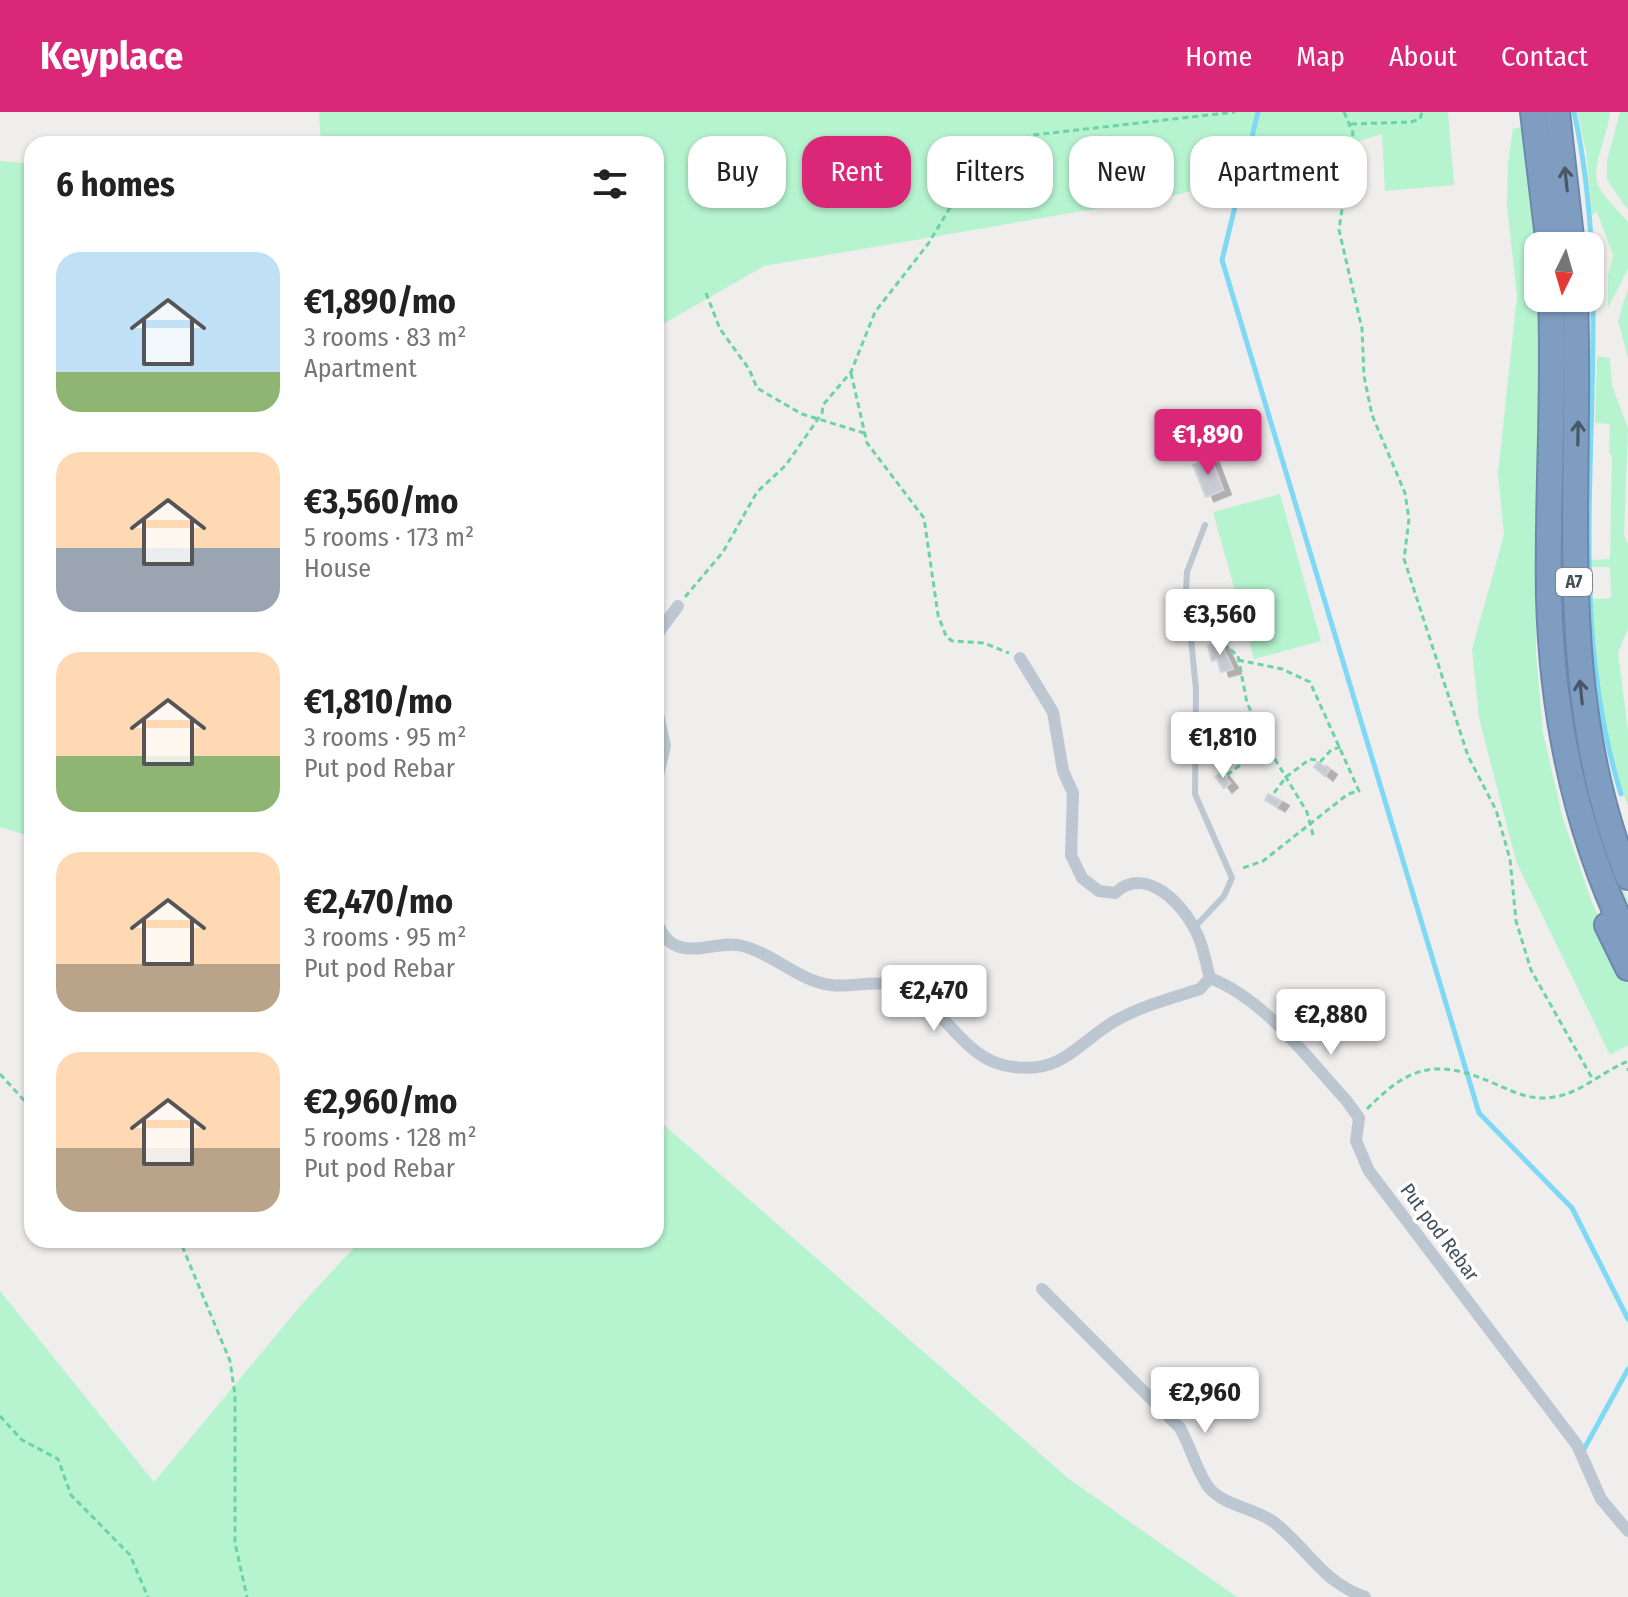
<!DOCTYPE html>
<html lang="en">
<head>
<meta charset="utf-8">
<style>
	:root { --surface:#fff; --page:#f2f2f2; --text:#222; --muted:#767676; --accent:#db2777 }
	body { margin:0; font-family:"Fira Sans Condensed",sans-serif; background:var(--page); color:var(--text); height:100vh; display:flex; flex-direction:column; font-size:30px; white-space:nowrap }
	* { box-sizing:border-box; margin:0 }
	p { font-size:26px; color:var(--muted) }
	.icon { flex:none; width:44px; height:44px; fill:none; stroke:currentColor; stroke-width:2; stroke-linecap:round; stroke-linejoin:round }
	.map { position:relative; flex:1; overflow:hidden }
	.sheet { position:absolute; left:24px; top:24px; width:640px; height:1112px; display:flex; flex-direction:column; background:var(--surface); border-radius:24px; box-shadow:0 2px 6px #0004 }
	.sheet>* { flex:none }
	.banner { position:absolute; left:688px; top:24px; width:760px; height:72px; display:flex; gap:16px }
	.needle { width:52px; rotate:185deg }
	.controls { position:absolute; left:1524px; top:120px; display:grid; gap:16px }
	.controls a { display:grid; place-items:center; width:80px; height:80px; border-radius:16px; background:var(--surface); box-shadow:0 2px 6px #0004; font-size:40px }
	.price { position:absolute; translate:-50% -68px; padding:0 18px; border-radius:8px; background:#fff; color:#222; font-size:26px; line-height:52px; filter:drop-shadow(0 2px 4px #0008) }
	.price::after { content:''; position:absolute; left:50%; top:48px; width:24px; height:18px; margin-left:-12px; background:inherit; clip-path:polygon(0 0,100% 0,50% 100%) }
	.price.active { background:var(--accent); color:#fff }
	ul { padding:0; list-style:none }
	li { display:flex; align-items:center; gap:24px; height:200px; padding:0 32px }
	li span { display:grid; place-items:center; flex:none; width:224px; height:160px; border-radius:24px; color:#555 }
	li>.icon { margin-inline-start:auto }
	span .icon { width:96px; height:96px; fill:#fffc; stroke-width:1 }
	li b { font-size:34px }
	h2 { display:flex; justify-content:space-between; align-items:center; height:96px; padding:0 32px; font-size:34px }
	.chip { padding:0 28px; border-radius:24px; background:var(--surface); box-shadow:0 2px 6px #0004; font-size:28px; line-height:72px }
	.chip.active { background:var(--accent); color:#fff }
	header { display:flex; align-items:center; gap:48px; box-sizing:border-box; height:112px; padding:0 40px; background:var(--accent); color:#fff }
	header strong { font-size:38px }
	nav { display:flex; gap:44px; margin-inline-start:auto; font-size:28px }
	.map>svg:first-child { display:block }
	.green { fill:#b6f3cf }
	.lines { fill:none; stroke-linecap:round; stroke-linejoin:round }
	.stream { stroke:#7fd8f4; stroke-width:5 }
	.building { fill:#c8cbd3; stroke:#d0d3d9; stroke-width:2; filter:url(#shadow) }
	.highway-casing { stroke:#6b88ad; stroke-width:28 }
	.path { stroke:#6bd4a3; stroke-width:3; stroke-dasharray:6 4; stroke-linecap:butt }
	.lane { stroke:#bcc7d1; stroke-width:6 }
	.street { stroke:#bcc7d1; stroke-width:12 }
	.highway { stroke:#7f9dc1; stroke-width:24 }
	.oneway { stroke:#495866 }
	.labels { text-anchor:middle; stroke-width:7; stroke-linejoin:round; paint-order:stroke }
	.shield { fill:#fff; stroke:#7b848d; stroke-width:2 }
	.shield-label { font-size:18px; font-weight:bold; fill:#43505c }
	.street-label { font-size:20px; fill:#43505c; stroke:#fff }
</style>
</head>
<body>
<header>
<strong>Keyplace</strong>
<nav><a>Home</a><a>Map</a><a>About</a><a>Contact</a></nav>
</header>
<div class="map">
<svg width="1628" height="1485" viewBox="0 0 1628 1485">
	<defs>
		<filter id="shadow"><feDropShadow dx="8" dy="4.5" stdDeviation="0" flood-color="#0004"/></filter>
	</defs>
	<rect width="100%" height="100%" fill="#f0eded"/>
	<g class="green">
		<path d="M319 0H1448L1454 73 1385 79 1382 22 1181 82 764 154 656 216V32H321Z"/>
		<path d="M1577 0H1610C1609 21 1589 58 1599 75 1605 87 1619 99 1628 110V157L1608 196V164L1613 143 1597 100 1592 103 1586 39Z"/>
		<path d="M1620 0H1628V98L1607 68V49Z"/>
		<path d="M1523 15 1538 134V186H1541L1536 541 1543 621 1563 707 1593 793 1628 868V933L1610 943 1516 749 1479 606 1472 537 1504 423 1498 362 1517 184 1507 95 1508 50 1513 17Z"/>
		<path d="M0 49 32 52V725L0 715Z"/>
		<path d="M1628 176V246L1618 209Z"/>
		<path d="M1597 244 1610 246 1612 274 1628 316 1624 423 1628 432V517L1618 540 1628 619V694C1602 627 1594 558 1592 487L1611 486 1610 455H1591L1592 448 1610 447 1612 343 1609 342 1610 312 1595 311Z"/>
		<path d="M1280 382 1321 529 1254 547 1213 400Z"/>
		<path d="M1562 407 1574 598 1581 639 1617 762 1628 789V801C1608 747 1585 693 1576 636 1563 561 1561 485 1559 409Z"/>
		<path d="M656 1006 1069 1367 1237 1485H0V1179L154 1370 302 1192 361 1128H656Z"/>
	</g>
	<g class="lines">
		<g class="stream">
			<path d="M1258 0 1222 148 1479 1001 1572 1096 1628 1207"/>
			<path d="M1574 0C1624 225 1552 460 1621 682"/>
			<path d="M1583 1339 1628 1257"/>
		</g>
	</g>
	<g class="building">
		<path d="M1211 346 1223 378 1206 385 1193 353Z"/>
		<path d="M1220 530 1233 557 1221 560 1217 547 1212 549 1208 534Z"/>
		<path d="M1318 650 1329 658 1325 664 1314 655Z"/>
		<path d="M1221 660 1230 671 1224 676 1216 665Z"/>
		<path d="M1268 682 1281 689 1277 695 1265 688Z"/>
	</g>
	<g class="lines">
		<g class="highway-casing">
			<g id="highway">
				<path d="M1533 0 1549 134"/>
				<path d="M1557 0 1572 134"/>
				<path d="M1551 186C1555 286 1547 385 1549 485 1552 603 1576 720 1628 827"/>
				<path d="M1575 186C1582 381 1553 579 1628 765"/>
				<path d="M1607 813 1628 856"/>
			</g>
		</g>
		<g class="path">
			<path d="M1344 0 1353 21 1339 118 1362 217 1364 264 1372 303 1405 381 1409 407 1404 447 1468 644 1496 698 1510 747 1516 809 1531 858 1592 966"/>
			<path d="M1351 12 1411 10 1420 7 1422 0"/>
			<path d="M706 181 720 217 749 257 757 276 802 302 864 321"/>
			<path d="M851 261 867 331 924 406 938 503 946 524 952 529 984 531 1009 541"/>
			<path d="M685 485 723 440 757 380 786 353 822 301 823 293 851 260 875 200 928 132 974 56 999 38 1033 23 1235 0"/>
			<path d="M1208 518 1238 544 1247 591 1270 639 1307 700 1313 723"/>
			<path d="M1238 548 1282 557 1310 570 1359 679 1348 682 1263 749 1240 757"/>
			<path d="M1227 663 1267 633"/>
			<path d="M1274 681 1286 665 1310 647 1321 649 1331 638 1341 635"/>
			<path d="M1628 956V959"/>
			<path d="M0 962 32 997"/>
			<path d="M1367 997C1409 954 1436 946 1493 971 1510 978 1526 987 1546 986 1579 984 1599 961 1628 949"/>
			<path d="M174 1128 183 1136 230 1249 235 1283V1431L247 1485"/>
			<path d="M0 1304 22 1328 58 1347 71 1383 130 1443 148 1485"/>
		</g>
		<g class="lane">
			<path d="M1189 515 1206 507"/>
			<path d="M1194 816 1224 784 1232 766 1195 682 1196 577 1186 478 1187 460 1205 413"/>
		</g>
		<g class="street">
			<path d="M656 524 678 494"/>
			<path d="M1020 546 1053 600 1063 659 1073 681 1071 743 1082 766 1099 779 1115 781C1146 752 1185 793 1198 824 1204 837 1206 852 1210 866 1265 887 1307 946 1346 988L1359 1006 1356 1029 1369 1059 1577 1333 1601 1387 1628 1419"/>
			<path d="M656 594 665 634 656 671"/>
			<path d="M656 807C660 818 665 829 677 834 699 842 722 828 743 834 774 842 799 869 831 873 851 876 872 868 892 873 945 886 959 950 1014 955 1064 961 1077 931 1115 909 1141 894 1172 886 1200 877L1210 866"/>
			<path d="M1042 1177 1180 1316C1190 1333 1198 1363 1210 1377 1227 1395 1256 1396 1275 1411 1310 1439 1321 1469 1365 1485"/>
		</g>
		<use href="#highway" class="highway"/>
	</g>
	<defs><path id="oneway-shaft" d="M-6 0H5M1.5-3L5.5 0L1.5 3" fill="none" stroke-width="1.6" stroke-linecap="round" stroke-linejoin="round" transform="scale(2)"/></defs>
	<g class="oneway">
		<use href="#oneway-shaft" transform="translate(1566 67) rotate(-96)"/>
		<use href="#oneway-shaft" transform="translate(1578 321) rotate(-89)"/>
		<use href="#oneway-shaft" transform="translate(1581 580) rotate(-96)"/>
	</g>
	<g class="labels">
		<rect class="shield" x="1556" y="456" width="36" height="28" rx="6"/>
		<g class="shield-label">
			<text x="1574" y="476">A7</text>
		</g>
		<g class="street-label">
			<text transform="translate(1440 1120) rotate(53)" y="7">Put pod Rebar</text>
		</g>
	</g>
</svg>
<div class="controls">
<a><svg class="needle" viewBox="-14 -14 28 28"><path d="M0-13l5 13h-10z" fill="#e53935"/><path d="M0 13l5-13h-10z" fill="#767676"/></svg></a>
</div>
<b class="price active" style="left:1208px;top:365px">€1,890</b>
<b class="price" style="left:1220px;top:545px">€3,560</b>
<b class="price" style="left:1223px;top:668px">€1,810</b>
<b class="price" style="left:934px;top:921px">€2,470</b>
<b class="price" style="left:1331px;top:945px">€2,880</b>
<b class="price" style="left:1205px;top:1323px">€2,960</b>
<div class="banner">
<a class="chip">Buy</a>
<a class="chip active">Rent</a>
<a class="chip">Filters</a>
<a class="chip">New</a>
<a class="chip">Apartment</a>
</div>
<section class="sheet">
<h2>6 homes<svg class="icon" aria-label="filters" viewBox="0 0 24 24"><path d="M4 7h16M4 17h16"/><circle cx="9" cy="7" r="2"/><circle cx="15" cy="17" r="2"/></svg></h2>
<ul>
<li><span style="background:linear-gradient(#bfe0f5 75%,#8fb573 0)"><svg class="icon" aria-label="home" viewBox="0 0 24 24"><path d="M3 11l9-7 9 7M6 9v11h12V9"/></svg></span><div><b>€1,890/mo</b><p>3 rooms · 83 m²</p><p>Apartment</p></div></li>
<li><span style="background:linear-gradient(#ffd9b3 60%,#9aa5b1 0)"><svg class="icon" aria-label="home" viewBox="0 0 24 24"><path d="M3 11l9-7 9 7M6 9v11h12V9"/></svg></span><div><b>€3,560/mo</b><p>5 rooms · 173 m²</p><p>House</p></div></li>
<li><span style="background:linear-gradient(#ffd9b3 65%,#8fb573 0)"><svg class="icon" aria-label="home" viewBox="0 0 24 24"><path d="M3 11l9-7 9 7M6 9v11h12V9"/></svg></span><div><b>€1,810/mo</b><p>3 rooms · 95 m²</p><p>Put pod Rebar</p></div></li>
<li><span style="background:linear-gradient(#ffd9b3 70%,#b9a48a 0)"><svg class="icon" aria-label="home" viewBox="0 0 24 24"><path d="M3 11l9-7 9 7M6 9v11h12V9"/></svg></span><div><b>€2,470/mo</b><p>3 rooms · 95 m²</p><p>Put pod Rebar</p></div></li>
<li><span style="background:linear-gradient(#ffd9b3 60%,#b9a48a 0)"><svg class="icon" aria-label="home" viewBox="0 0 24 24"><path d="M3 11l9-7 9 7M6 9v11h12V9"/></svg></span><div><b>€2,960/mo</b><p>5 rooms · 128 m²</p><p>Put pod Rebar</p></div></li>
</ul>
</section>
</div>
</body>
</html>
